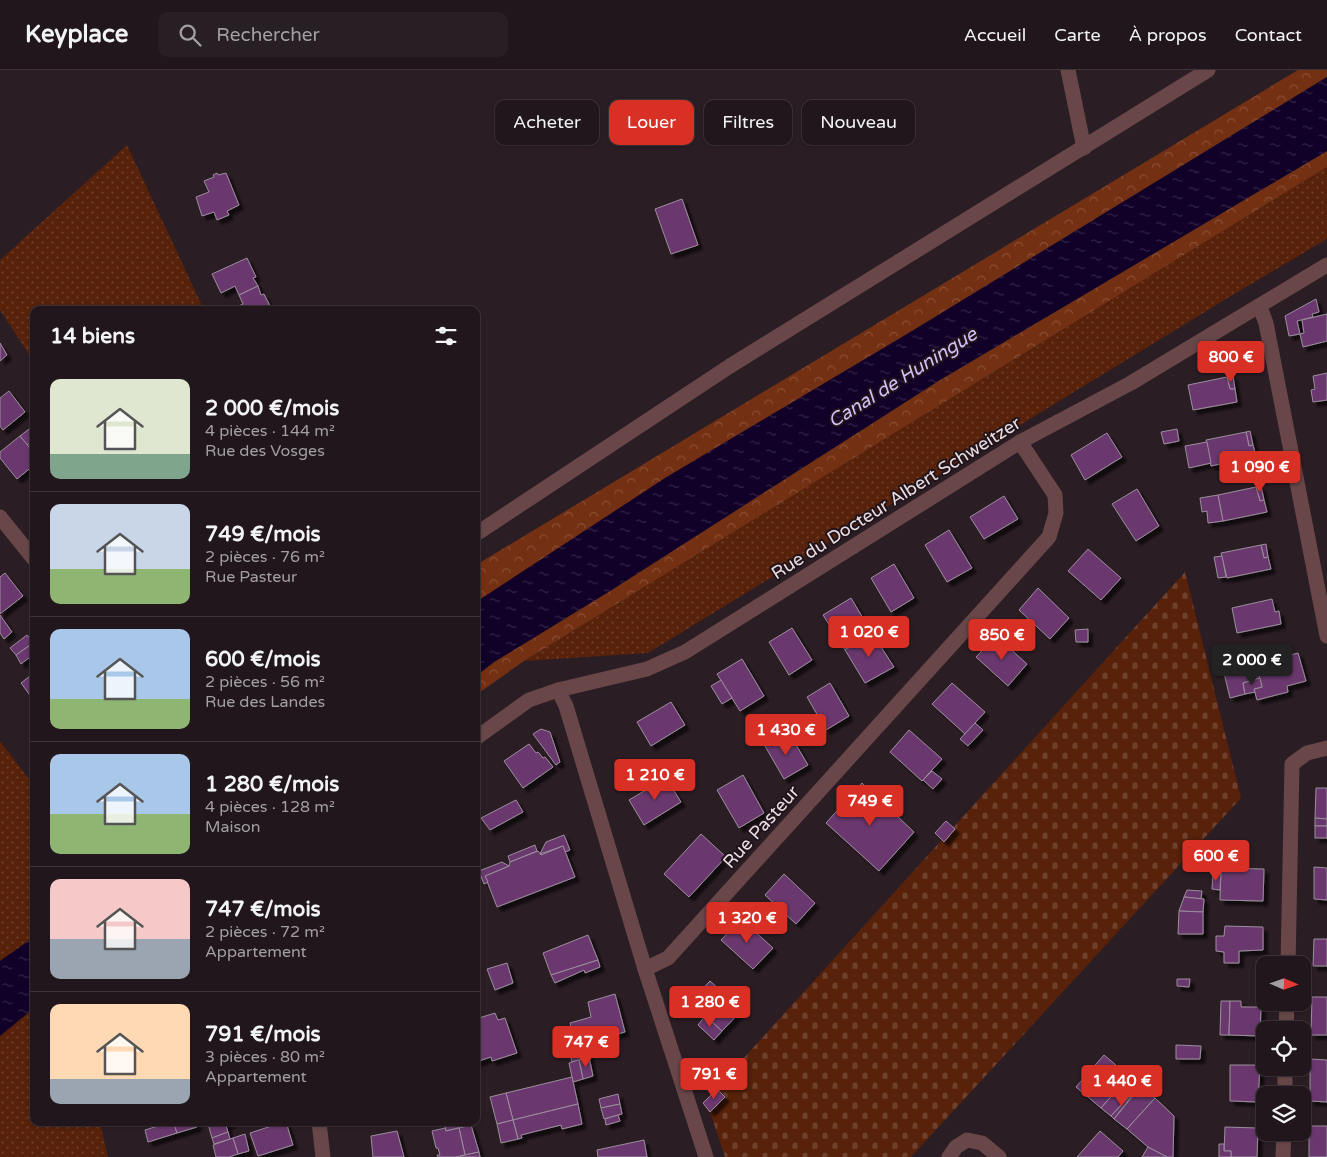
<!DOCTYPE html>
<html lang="fr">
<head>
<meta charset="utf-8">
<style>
	:root { --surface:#20161b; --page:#281f24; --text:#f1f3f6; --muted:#a29fa3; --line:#3d353a; --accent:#d93025 }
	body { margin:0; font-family:"Varela Round",sans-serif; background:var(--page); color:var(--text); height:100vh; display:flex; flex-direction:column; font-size:19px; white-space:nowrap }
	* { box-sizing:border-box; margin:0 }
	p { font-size:16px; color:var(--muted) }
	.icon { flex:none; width:28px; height:28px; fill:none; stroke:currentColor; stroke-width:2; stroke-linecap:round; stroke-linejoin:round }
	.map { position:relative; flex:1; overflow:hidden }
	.panel { position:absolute; left:30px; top:236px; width:450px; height:820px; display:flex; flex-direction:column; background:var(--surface); border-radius:10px; box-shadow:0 1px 4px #0004,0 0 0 1px var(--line) }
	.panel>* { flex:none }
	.top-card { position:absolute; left:495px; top:30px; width:475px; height:45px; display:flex; gap:10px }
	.needle { width:32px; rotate:92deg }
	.tools { position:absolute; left:1256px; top:886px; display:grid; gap:10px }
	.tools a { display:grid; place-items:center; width:55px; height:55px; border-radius:10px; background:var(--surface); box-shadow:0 1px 4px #0004,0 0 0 1px var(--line); font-size:25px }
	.price { position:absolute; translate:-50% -42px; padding:0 11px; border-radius:5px; background:var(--accent); color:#fff; font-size:16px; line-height:32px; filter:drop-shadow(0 1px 2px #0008) }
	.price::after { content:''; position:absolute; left:50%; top:30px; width:15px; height:11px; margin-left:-8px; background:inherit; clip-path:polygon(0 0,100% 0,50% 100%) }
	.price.on { background:#222; color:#fff }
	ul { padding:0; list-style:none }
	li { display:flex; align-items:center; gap:15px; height:125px; padding:0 20px }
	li+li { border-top:1px solid var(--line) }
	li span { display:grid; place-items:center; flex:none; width:140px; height:100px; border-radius:10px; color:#555 }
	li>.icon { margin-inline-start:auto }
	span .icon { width:60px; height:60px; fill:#fffc; stroke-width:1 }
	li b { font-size:21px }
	h2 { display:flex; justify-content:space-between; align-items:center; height:60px; padding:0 20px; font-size:21px }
	.tag { padding:0 18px; border-radius:10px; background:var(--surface); box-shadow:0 1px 4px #0004,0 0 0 1px var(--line); font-size:18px; line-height:45px }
	.tag.on { background:var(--accent); color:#fff }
	header { display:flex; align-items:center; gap:30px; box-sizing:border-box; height:70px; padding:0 25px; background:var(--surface); border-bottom:1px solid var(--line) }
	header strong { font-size:24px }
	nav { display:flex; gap:28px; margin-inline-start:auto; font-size:18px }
	.search { width:350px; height:45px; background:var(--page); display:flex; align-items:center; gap:12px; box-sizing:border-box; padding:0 18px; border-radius:10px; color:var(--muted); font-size:19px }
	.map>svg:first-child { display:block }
	.grass { fill:url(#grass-dots) }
	.forest { fill:url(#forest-crowns) }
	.cemetery { fill:url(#cemetery-stones) }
	.water { fill:url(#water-ripples) }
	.building { fill:#6a396e; stroke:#9b8e9c; filter:url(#shadow) }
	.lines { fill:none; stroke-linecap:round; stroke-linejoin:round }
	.minor { stroke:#694749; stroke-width:15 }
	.labels { text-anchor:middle; stroke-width:4; stroke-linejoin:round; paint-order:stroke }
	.street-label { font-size:18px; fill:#e8dee2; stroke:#21141a }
	.water-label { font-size:19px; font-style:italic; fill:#d1c0f9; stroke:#21141a }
</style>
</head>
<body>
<header>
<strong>Keyplace</strong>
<div class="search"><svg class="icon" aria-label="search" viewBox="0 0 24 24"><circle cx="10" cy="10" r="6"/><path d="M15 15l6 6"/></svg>Rechercher</div>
<nav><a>Accueil</a><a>Carte</a><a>À propos</a><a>Contact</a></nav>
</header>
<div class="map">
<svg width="1327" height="1087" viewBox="0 0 1327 1087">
	<defs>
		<pattern id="grass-dots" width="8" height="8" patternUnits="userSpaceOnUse" patternTransform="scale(1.25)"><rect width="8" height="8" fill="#57210a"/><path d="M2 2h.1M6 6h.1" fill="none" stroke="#6f412d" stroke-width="1.8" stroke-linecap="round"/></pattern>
		<pattern id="forest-crowns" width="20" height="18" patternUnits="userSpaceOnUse" patternTransform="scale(1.25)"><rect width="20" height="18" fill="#743013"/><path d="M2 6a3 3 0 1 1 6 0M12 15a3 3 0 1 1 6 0" fill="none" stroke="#884e35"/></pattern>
		<pattern id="cemetery-stones" width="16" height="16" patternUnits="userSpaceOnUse" patternTransform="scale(1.25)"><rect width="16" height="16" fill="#57210a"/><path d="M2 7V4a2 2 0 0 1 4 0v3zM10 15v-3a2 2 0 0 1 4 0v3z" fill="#6f412d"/></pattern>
		<pattern id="water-ripples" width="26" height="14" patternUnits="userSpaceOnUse" patternTransform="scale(1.25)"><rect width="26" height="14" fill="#110028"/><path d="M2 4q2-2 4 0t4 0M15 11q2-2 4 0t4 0" fill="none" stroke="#342547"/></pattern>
		<filter id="shadow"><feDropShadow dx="4.5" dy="4.5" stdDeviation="1" flood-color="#0009"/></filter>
	</defs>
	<rect width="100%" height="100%" fill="#2b1d24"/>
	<g class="grass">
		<path d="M127 75 204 240H34V292L0 240V190Z"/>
		<path d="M1327 97V169L1226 229 648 583 524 591Z"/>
		<path d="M0 671 34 716V1052L100 1053 108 1087H0Z"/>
	</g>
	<g class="forest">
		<path d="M1298 0H1327V7L917 258 476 532V495Z"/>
		<path d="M1327 81V97L524 591 476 625V606L494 592 610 521 940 310Z"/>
	</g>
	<path class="cemetery" d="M1185 502 1241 728 911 1087H725L710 1042 703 1033Z"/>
	<g class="water">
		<path d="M1327 7V81L940 310 610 521 494 592 476 606V532L665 408 917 258Z"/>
		<path d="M34 867V938L0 966V891Z"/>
	</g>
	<g class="building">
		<path d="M217 103 218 105 226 103 239 135 227 141 229 145 217 150 214 142 202 146 196 127 209 122 204 111 214 107 213 105Z"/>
		<path d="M682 129 698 175 671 184 655 139Z"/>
		<path d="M247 188 256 207 253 208 258 216 239 225 235 216 221 223 212 204Z"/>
		<path d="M258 216 261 225 264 224 272 240H230L243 234 239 225Z"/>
		<path d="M1316 229 1319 242 1312 244 1313 247 1297 251 1300 264 1289 266 1285 246Z"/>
		<path d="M1327 244V271L1303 277 1300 264 1304 263 1302 250Z"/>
		<path d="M0 273 7 285 0 291Z"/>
		<path d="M1327 303V330L1313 332 1311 320 1315 319 1313 306Z"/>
		<path d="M1233 306 1235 319H1230L1227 307Z"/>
		<path d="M1227 307 1230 319H1235L1237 332 1193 340 1188 315Z"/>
		<path d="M9 321 25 342 3 360 0 356V328Z"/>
		<path d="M33 356 34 370 27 375 20 366Z"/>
		<path d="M1177 359 1179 371 1164 374 1161 362Z"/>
		<path d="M1250 361 1253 375 1249 376 1246 362Z"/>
		<path d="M1246 362 1249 376 1253 375 1256 386 1211 396 1206 370Z"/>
		<path d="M1107 363 1122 387 1085 410 1071 385Z"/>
		<path d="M20 366 34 383V395L17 409 0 388V382Z"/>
		<path d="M1207 372 1211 393 1189 398 1185 376Z"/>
		<path d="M1261 416 1264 430 1260 431 1256 417Z"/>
		<path d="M1256 417 1260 431 1264 430 1267 442 1223 451 1218 425Z"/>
		<path d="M1137 419 1159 456 1136 471 1112 434Z"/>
		<path d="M1218 425 1223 451 1208 453 1207 441 1202 442 1200 428Z"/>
		<path d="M1004 426 1018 449 984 469 970 447Z"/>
		<path d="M949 460 972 498 947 512 925 475Z"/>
		<path d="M1266 474 1268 487 1264 488 1261 475Z"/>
		<path d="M1261 475 1264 488 1268 487 1271 499 1227 508 1221 483Z"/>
		<path d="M1088 479 1121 508 1101 530 1068 501Z"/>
		<path d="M1222 486 1226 507 1218 508 1214 487Z"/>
		<path d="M894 494 914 528 891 542 871 508Z"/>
		<path d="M5 503 23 526 0 544V507Z"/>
		<path d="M1038 518 1069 548 1050 569 1019 540Z"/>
		<path d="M851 528 872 563 845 580 823 545Z"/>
		<path d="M1272 529 1275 542 1279 541 1281 554 1237 563 1232 538Z"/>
		<path d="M0 545 12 562 4 569 0 563Z"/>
		<path d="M792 558 812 590 789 605 769 572Z"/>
		<path d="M1088 559V572H1076L1075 560Z"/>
		<path d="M872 563 894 597 865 613 845 580Z"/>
		<path d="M27 565 33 573 16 585 10 578Z"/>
		<path d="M996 566 1027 594 1008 616 976 587Z"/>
		<path d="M33 573 34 584 21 594 16 585Z"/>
		<path d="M1253 577 1260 608 1243 613 1245 624 1230 628 1220 586Z"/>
		<path d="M1298 583 1306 611 1287 616 1288 622 1257 630 1254 619 1262 617 1256 594Z"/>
		<path d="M742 589 764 626 740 641 717 604Z"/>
		<path d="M30 606 34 612V631L21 613Z"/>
		<path d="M1260 608 1262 617 1254 619 1255 622 1245 624 1243 613Z"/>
		<path d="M721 610 732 628 722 634 711 616Z"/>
		<path d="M830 613 849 646 826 660 807 627Z"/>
		<path d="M952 613 985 642 965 664 932 634Z"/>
		<path d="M671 632 685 655 651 676 637 652Z"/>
		<path d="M975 653 983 660 968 676 960 669Z"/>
		<path d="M541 659 550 662 560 692 556 695 533 664Z"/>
		<path d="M909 660 942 689 922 711 890 682Z"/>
		<path d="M789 663 808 695 784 709 765 676Z"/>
		<path d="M529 674 536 683 538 682 543 688 545 687 553 697 523 718 504 691Z"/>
		<path d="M932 701 942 709 933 719 923 710Z"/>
		<path d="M743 705 764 743 739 758 717 720Z"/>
		<path d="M666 708 681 732 644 755 629 730Z"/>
		<path d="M862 713 914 762 879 801 826 753Z"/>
		<path d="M1316 718H1327V749L1315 748Z"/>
		<path d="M516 730 523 742 490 760 481 748Z"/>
		<path d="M1315 748 1327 749V756H1315Z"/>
		<path d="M946 751 955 759 944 772 935 763Z"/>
		<rect x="1315" y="756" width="12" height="12"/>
		<path d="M701 764 726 787 689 827 664 804Z"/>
		<path d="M564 765 570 780 565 782 563 776 540 784 546 772Z"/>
		<path d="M535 775 537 781 510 792 508 786Z"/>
		<path d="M563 776 575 807 497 837 485 806 509 796 510 792 538 781 541 785Z"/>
		<path d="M502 792 509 796 485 806 488 812 484 814 479 801Z"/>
		<path d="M1314 797 1327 798V830L1314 829Z"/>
		<path d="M1221 798 1264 799 1263 831 1220 830Z"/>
		<path d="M1213 803 1221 804 1220 820 1212 819Z"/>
		<path d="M784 804 815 833 796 854 765 825Z"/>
		<path d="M1187 820 1202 821 1201 829 1184 827Z"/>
		<path d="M1184 827 1204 829 1203 842 1179 841Z"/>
		<path d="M1179 841 1203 842V864H1178Z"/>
		<path d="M741 849 773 878 753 899 721 870Z"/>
		<path d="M1225 856 1263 857V880L1239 881V893H1224V882L1216 881V866H1224Z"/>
		<path d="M588 865 598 890 551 905 543 883Z"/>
		<path d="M1314 869H1327V896H1313Z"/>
		<path d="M598 890 600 897 585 903 584 900 555 913 551 905Z"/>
		<path d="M507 893 513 913 495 920 487 899Z"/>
		<path d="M1177 909H1190L1189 917 1177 916Z"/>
		<path d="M710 911 742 940 722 961 690 932Z"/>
		<path d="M615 924 625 962 576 975 570 953 591 947 588 932Z"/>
		<path d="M1312 927H1327V965H1311Z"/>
		<path d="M1221 931H1230L1229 965H1220Z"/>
		<path d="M1230 931H1241V937H1261L1260 966 1229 965Z"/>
		<path d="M495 943 498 950 505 948 517 983 492 991 491 987 476 992V949Z"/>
		<path d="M705 946 722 961 714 970 698 955Z"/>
		<path d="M573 963 576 975 560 979 556 967Z"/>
		<path d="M1176 975 1201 976 1200 989H1176Z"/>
		<path d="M587 976 589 987 572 992 569 980Z"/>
		<path d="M1104 985 1129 1006 1101 1038 1076 1017Z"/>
		<path d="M589 987 593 1006 583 1009 579 990Z"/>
		<path d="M1310 989 1327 990V1032L1310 1031Z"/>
		<path d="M579 990 583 1009 573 1012 569 993Z"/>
		<path d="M1230 995H1260L1258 1032 1230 1031Z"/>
		<path d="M1129 1006 1139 1015 1111 1046 1101 1038Z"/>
		<path d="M572 1007 578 1034 513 1050 506 1023Z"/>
		<path d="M1140 1015 1114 1049 1111 1046Z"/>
		<path d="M1141 1016 1155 1028 1127 1059 1114 1049Z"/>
		<path d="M717 1019 725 1027 710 1042 703 1033Z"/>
		<path d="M506 1023 513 1050 497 1054 490 1027Z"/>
		<path d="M618 1024 620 1034 601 1038 599 1029Z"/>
		<path d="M1155 1028 1174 1046 1173 1087H1167L1148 1077 1127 1059Z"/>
		<path d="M578 1034 582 1054 562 1059 561 1055 521 1065 522 1068 518 1069 513 1050Z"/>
		<path d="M620 1034 622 1044 604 1049 601 1038Z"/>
		<path d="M618 1045 620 1051 606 1055 605 1049Z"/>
		<path d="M513 1050 518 1069 501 1073 497 1054Z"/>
		<path d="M171 1052H174L177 1063 148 1072 145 1060Z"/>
		<path d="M180 1052H196L197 1057 177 1063 174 1054Z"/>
		<path d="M232 1052 226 1056 228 1062 212 1068 208 1054 214 1052Z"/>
		<path d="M284 1052H286L293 1075 258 1086 250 1063Z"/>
		<path d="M444 1052H457L458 1058 446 1061Z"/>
		<path d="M471 1055 479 1082 465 1085 459 1058Z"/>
		<rect x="1309" y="1056" width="18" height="31"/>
		<path d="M1225 1057 1258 1058 1257 1087H1231V1081H1224Z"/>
		<path d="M445 1058 446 1061 459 1058 465 1085 456 1087H438L437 1085H440L438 1078H436L432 1061Z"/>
		<path d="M397 1061 404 1087H373L371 1066Z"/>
		<path d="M1100 1061 1123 1081 1118 1087H1077Z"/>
		<path d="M228 1062 230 1069 214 1074 212 1068Z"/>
		<path d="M245 1064 249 1081 238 1084 233 1068Z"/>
		<path d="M233 1068 238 1084 229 1087H216L213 1075Z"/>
		<path d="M644 1070 647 1087H598L597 1080Z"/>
		<path d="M1219 1074H1224V1081H1231V1087H1219Z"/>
		<path d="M1148 1077 1167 1087H1142Z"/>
		<path d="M479 1082 480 1087H461L460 1086Z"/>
	</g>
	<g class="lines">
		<g class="minor">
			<path d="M1068 0 1084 78"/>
			<path d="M1260 237 1266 253 1327 566"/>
			<path d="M0 447 34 489"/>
			<path d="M476 464 730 296 1208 0"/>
			<path d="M558 620 566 636 645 899 706 1087"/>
			<path d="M476 668 529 630 558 620 647 599 685 582 1020 372 1131 313 1327 195"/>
			<path d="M1288 895 1292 694 1307 683 1327 678"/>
			<path d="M645 899 668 888 1049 467 1056 443 1055 425 1020 372"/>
			<path d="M1286 960 1287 932"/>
			<path d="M1285 1025V998"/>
			<path d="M319 1052 323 1087"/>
			<path d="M949 1087 956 1077 967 1070 982 1073 999 1087"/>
			<path d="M1283 1087 1284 1062"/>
		</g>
	</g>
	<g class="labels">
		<g class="street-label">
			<text transform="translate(896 428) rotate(-32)" y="6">Rue du Docteur Albert Schweitzer</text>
			<text transform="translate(761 757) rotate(-48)" y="6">Rue Pasteur</text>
		</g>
		<g class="water-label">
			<text transform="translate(902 307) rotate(-32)" y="7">Canal de Huningue</text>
		</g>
	</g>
</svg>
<div class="tools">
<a><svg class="needle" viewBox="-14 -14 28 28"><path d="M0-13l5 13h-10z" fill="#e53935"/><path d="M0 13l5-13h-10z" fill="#a29fa3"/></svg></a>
<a><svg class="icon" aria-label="locate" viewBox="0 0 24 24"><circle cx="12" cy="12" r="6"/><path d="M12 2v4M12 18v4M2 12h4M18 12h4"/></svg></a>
<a><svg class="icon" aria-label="layers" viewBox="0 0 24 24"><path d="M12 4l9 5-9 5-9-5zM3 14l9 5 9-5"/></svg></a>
</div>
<b class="price" style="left:1231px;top:313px">800 €</b>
<b class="price" style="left:1260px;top:423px">1 090 €</b>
<b class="price" style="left:869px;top:588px">1 020 €</b>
<b class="price" style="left:1002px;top:591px">850 €</b>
<b class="price on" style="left:1252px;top:616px">2 000 €</b>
<b class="price" style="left:786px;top:686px">1 430 €</b>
<b class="price" style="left:655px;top:731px">1 210 €</b>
<b class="price" style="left:870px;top:757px">749 €</b>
<b class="price" style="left:1216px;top:812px">600 €</b>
<b class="price" style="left:747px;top:874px">1 320 €</b>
<b class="price" style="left:710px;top:958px">1 280 €</b>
<b class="price" style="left:586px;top:998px">747 €</b>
<b class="price" style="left:714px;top:1030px">791 €</b>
<b class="price" style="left:1122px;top:1037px">1 440 €</b>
<div class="top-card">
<a class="tag">Acheter</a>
<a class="tag on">Louer</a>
<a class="tag">Filtres</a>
<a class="tag">Nouveau</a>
</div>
<section class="panel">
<h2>14 biens<svg class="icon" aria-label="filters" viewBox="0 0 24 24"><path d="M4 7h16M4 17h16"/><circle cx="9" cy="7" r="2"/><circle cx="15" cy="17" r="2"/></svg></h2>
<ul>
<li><span style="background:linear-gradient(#dfe7d0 75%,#7fa58c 0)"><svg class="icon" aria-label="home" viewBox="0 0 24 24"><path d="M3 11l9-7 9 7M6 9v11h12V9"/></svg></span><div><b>2 000 €/mois</b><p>4 pièces · 144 m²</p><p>Rue des Vosges</p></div></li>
<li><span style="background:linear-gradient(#c9d6e8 65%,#8fb573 0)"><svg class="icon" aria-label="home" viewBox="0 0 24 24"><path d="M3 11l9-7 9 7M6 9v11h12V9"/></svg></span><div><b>749 €/mois</b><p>2 pièces · 76 m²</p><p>Rue Pasteur</p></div></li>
<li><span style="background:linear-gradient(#a9c7e8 70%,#8fb573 0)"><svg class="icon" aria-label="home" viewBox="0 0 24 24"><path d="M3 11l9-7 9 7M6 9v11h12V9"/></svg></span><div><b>600 €/mois</b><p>2 pièces · 56 m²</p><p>Rue des Landes</p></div></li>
<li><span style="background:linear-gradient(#a9c7e8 60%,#8fb573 0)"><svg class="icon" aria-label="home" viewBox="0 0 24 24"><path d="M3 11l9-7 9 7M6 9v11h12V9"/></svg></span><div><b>1 280 €/mois</b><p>4 pièces · 128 m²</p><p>Maison</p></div></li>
<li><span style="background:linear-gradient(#f6c9c9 60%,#9aa5b1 0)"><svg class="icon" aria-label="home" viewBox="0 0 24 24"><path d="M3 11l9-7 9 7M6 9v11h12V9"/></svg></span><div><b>747 €/mois</b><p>2 pièces · 72 m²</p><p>Appartement</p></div></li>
<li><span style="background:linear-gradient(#ffd9b3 75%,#9aa5b1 0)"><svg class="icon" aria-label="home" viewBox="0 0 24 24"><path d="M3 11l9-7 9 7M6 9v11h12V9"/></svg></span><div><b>791 €/mois</b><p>3 pièces · 80 m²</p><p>Appartement</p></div></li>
</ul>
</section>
</div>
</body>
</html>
